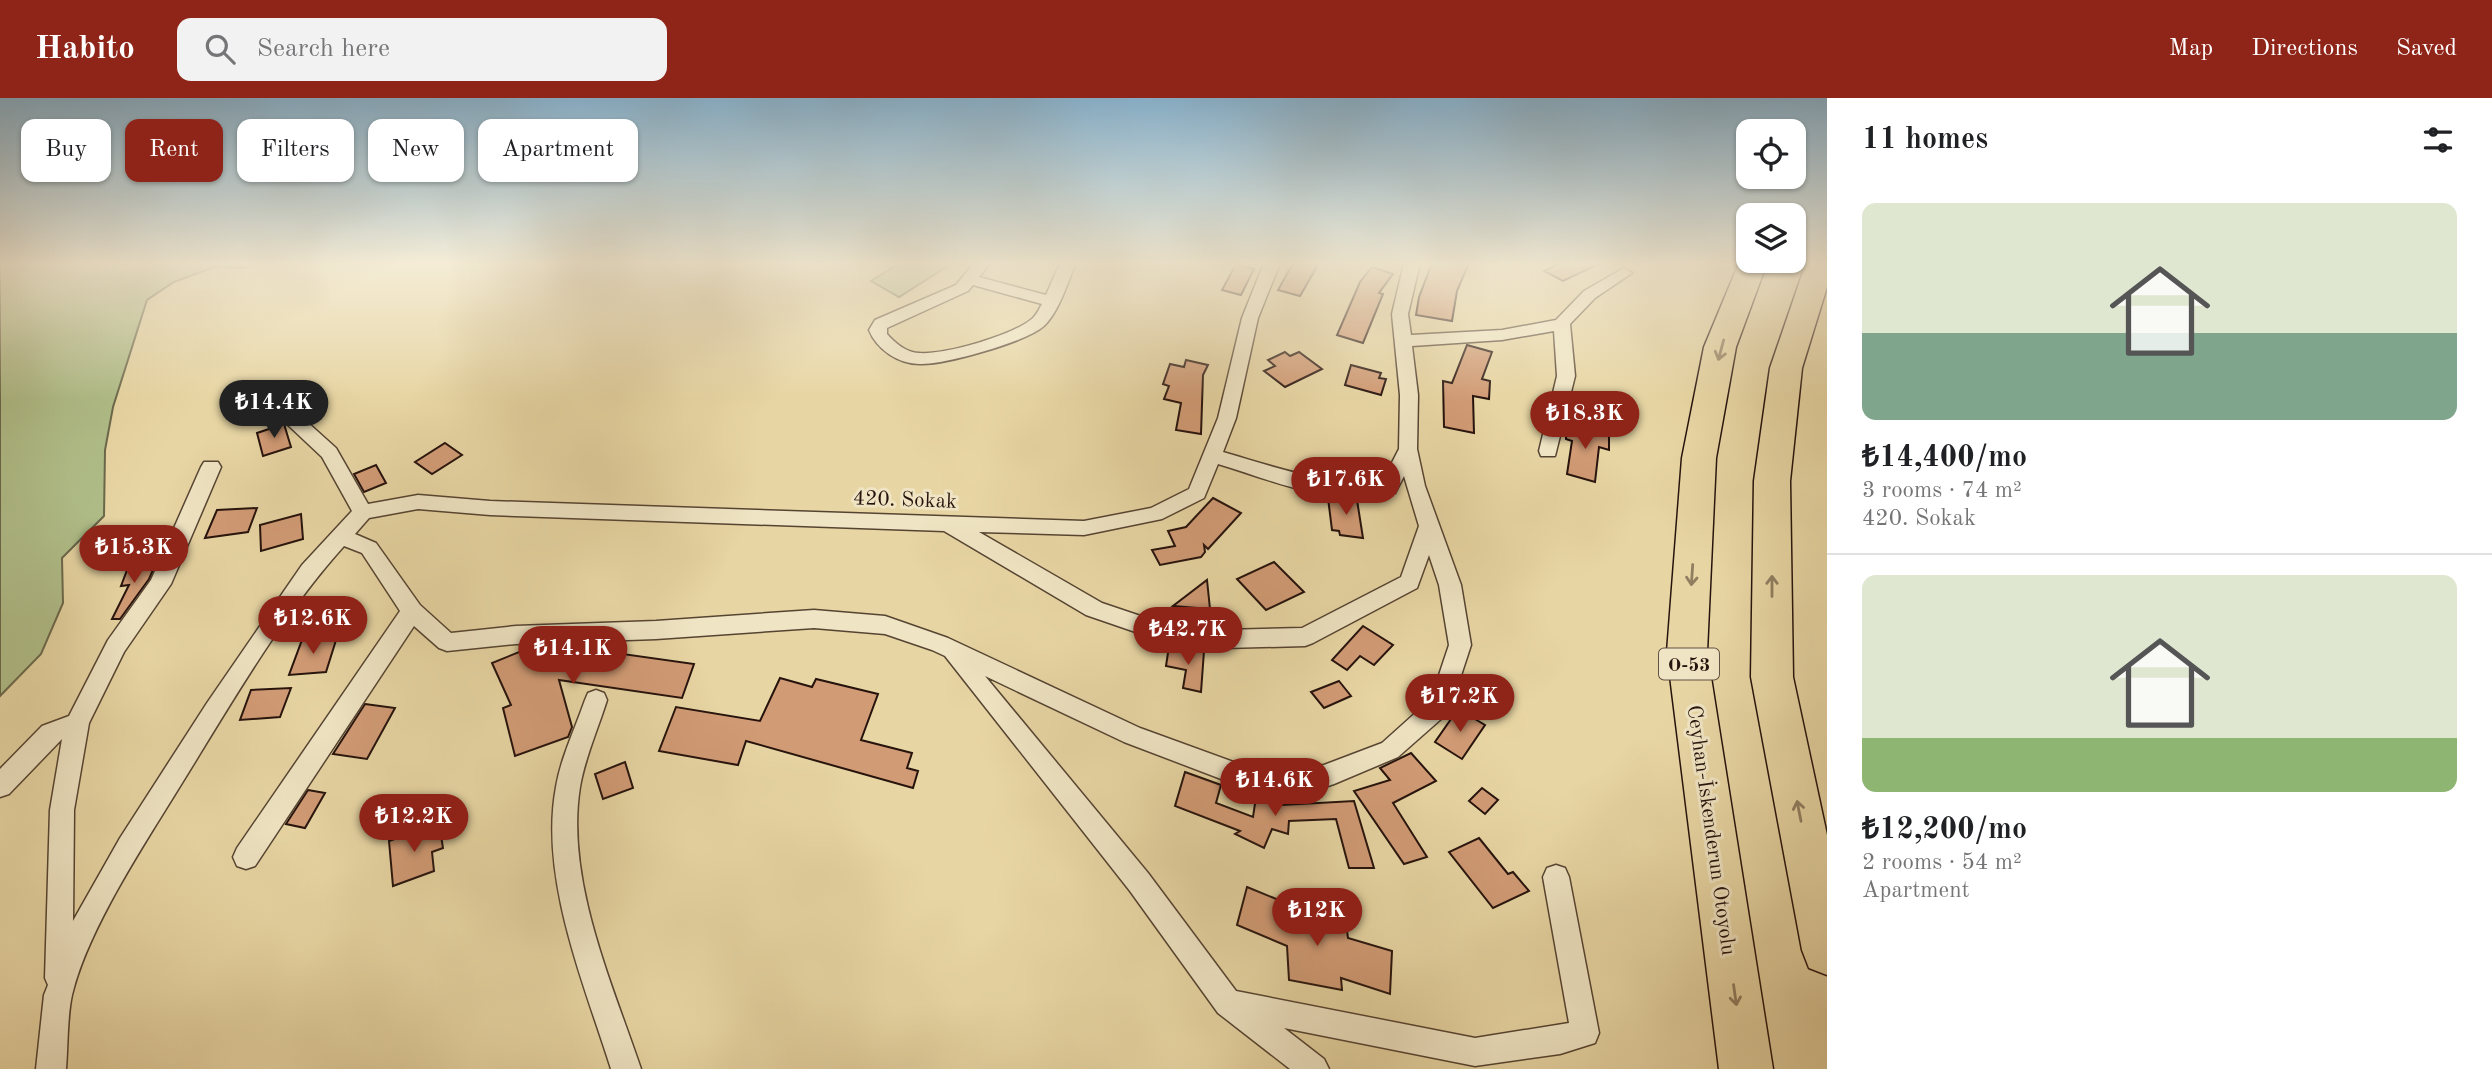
<!DOCTYPE html>
<html lang="en">
<head>
<meta charset="utf-8">
<style>
	:root { --surface:#fff; --page:#f2f2f2; --text:#202124; --muted:#757577; --line:#e0e0e0; --accent:#8f2418 }
	body { margin:0; font-family:"Old Standard TT",serif; background:var(--page); color:var(--text); height:100vh; display:flex; flex-direction:column; font-size:26px; white-space:nowrap }
	* { box-sizing:border-box; margin:0 }
	p { font-size:23px; color:var(--muted) }
	.icon { flex:none; width:38px; height:38px; fill:none; stroke:currentColor; stroke-width:2; stroke-linecap:round; stroke-linejoin:round }
	.map { position:relative; flex:1; overflow:hidden }
	.side { display:flex; flex-direction:column; background:var(--surface); width:665px }
	.side>* { flex:none }
	.guide { position:absolute; left:21px; top:21px; width:665px; height:63px; display:flex; gap:14px }
	.tools { position:absolute; left:1736px; top:21px; display:grid; gap:14px }
	.tools a { display:grid; place-items:center; width:70px; height:70px; border-radius:14px; background:var(--surface); box-shadow:0 2px 5px #0004; font-size:35px }
	.price { position:absolute; translate:-50% -60px; padding:0 16px; border-radius:24px; background:var(--accent); color:#fff; font-size:23px; line-height:46px; filter:drop-shadow(0 2px 4px #0008) }
	.price::after { content:''; position:absolute; left:50%; top:42px; width:21px; height:16px; margin-left:-10px; background:inherit; clip-path:polygon(0 0,100% 0,50% 100%) }
	.price.on { background:#222; color:#fff }
	ul { padding:0; list-style:none }
	li { display:grid; align-content:center; gap:14px; height:371px; padding:0 35px }
	li+li { border-top:2px solid var(--line) }
	li span { display:grid; place-items:center; height:217px; border-radius:14px; color:#555 }
	li>.icon { margin-inline-start:auto }
	span .icon { width:126px; height:126px; fill:#fffc; stroke-width:1 }
	li b { font-size:30px }
	h2 { display:flex; justify-content:space-between; align-items:center; height:84px; padding:0 35px; font-size:30px }
	.tag { padding:0 24px; border-radius:14px; background:var(--surface); box-shadow:0 2px 5px #0004; font-size:24px; line-height:63px }
	.tag.on { background:var(--accent); color:#fff }
	header { display:flex; align-items:center; gap:42px; box-sizing:border-box; height:98px; padding:0 35px; background:var(--accent); color:#fff }
	header strong { font-size:33px }
	nav { display:flex; gap:38px; margin-inline-start:auto; font-size:24px }
	.search { width:490px; height:63px; background:var(--page); display:flex; align-items:center; gap:18px; box-sizing:border-box; padding:0 24px; border-radius:14px; color:var(--muted); font-size:26px }
	main { display:flex; flex:1; min-height:0 }
	.map>svg:first-child { display:block }
	.green { fill:#b0be89; stroke:#6b684b; stroke-width:2 }
	.building { fill:#d19b75; stroke:#26130d; stroke-width:2 }
	.lines { fill:none; stroke-linecap:round; stroke-linejoin:round }
	.street-casing { stroke:#564432; stroke-width:3 }
	.highway-casing { stroke:#26130d; stroke-width:3 }
	.street { fill:#efe4c3; fill-rule:evenodd }
	.highway { fill:#e7d5a3; fill-rule:evenodd }
	.oneway { stroke:#907e60 }
	.labels { text-anchor:middle; stroke-width:6; stroke-linejoin:round; paint-order:stroke }
	.shield { fill:#efe4c3; stroke:#625244; stroke-width:2 }
	.shield-label { font-size:19px; font-weight:bold; fill:#26130d }
	.street-label { font-size:21px; fill:#26130d; stroke:#efe4c3 }
</style>
</head>
<body>
<header>
<strong>Habito</strong>
<div class="search"><svg class="icon" aria-label="search" viewBox="0 0 24 24"><circle cx="10" cy="10" r="6"/><path d="M15 15l6 6"/></svg>Search here</div>
<nav><a>Map</a><a>Directions</a><a>Saved</a></nav>
</header>
<main>
<div class="map">
<svg width="1827" height="971" viewBox="0 0 1827 971">
	<rect width="100%" height="100%" fill="#e7d5a3"/>
	<filter id="stains"><feTurbulence type="fractalNoise" baseFrequency=".00286" numOctaves="4"/><feColorMatrix values="0 0 0 0 .2 0 0 0 0 .09 0 0 0 0 .02 0 0 0 .5 -.17"/></filter>
	<radialGradient id="worn" r=".72"><stop offset=".6" stop-color="#630" stop-opacity="0"/><stop offset="1" stop-color="#630" stop-opacity=".3"/></radialGradient>
	<g class="green">
		<path d="M0 165H254L245 170 214 169 174 184 147 202 113 309 105 352 104 418 62 460 63 505 41 556 0 598Z"/>
		<path d="M900 165H942L948 168 899 199 871 183Z"/>
	</g>
	<g class="building">
		<path d="M1293 165H1319L1300 198 1278 192Z"/>
		<path d="M1432 165H1469L1457 193 1452 223 1416 217 1419 199Z"/>
		<path d="M1560 165H1601L1563 183 1544 173Z"/>
		<path d="M1236 166 1254 171 1241 197 1222 192Z"/>
		<path d="M1372 169 1393 176 1379 195 1383 196 1363 245 1337 237 1360 184Z"/>
		<path d="M1467 247 1492 254 1482 281 1490 283 1489 301 1473 298 1474 335 1444 329 1443 283 1452 285Z"/>
		<path d="M1285 254 1290 258 1299 254 1322 271 1285 289 1264 273 1275 268 1268 262Z"/>
		<path d="M1186 262 1208 267 1203 277 1201 336 1176 332 1181 305 1164 301 1169 288 1163 286 1170 266 1184 269Z"/>
		<path d="M1351 267 1381 275 1379 280 1386 281 1381 297 1345 287Z"/>
		<path d="M1566 325 1609 335V352L1599 349 1595 384 1567 376 1572 343 1566 341Z"/>
		<path d="M284 326 291 349 263 358 257 335Z"/>
		<path d="M445 345 462 357 432 376 415 364Z"/>
		<path d="M376 367 386 385 364 394 354 376Z"/>
		<path d="M1213 400 1241 415 1208 451 1204 447 1205 454 1201 459 1160 467 1152 452 1175 448 1168 433 1186 429Z"/>
		<path d="M1328 400 1357 402 1363 440 1340 437 1339 433 1332 432Z"/>
		<path d="M257 410 248 434 205 440 217 412Z"/>
		<path d="M301 416 303 441 261 453 260 427Z"/>
		<path d="M157 463 149 481 120 521H112L129 487 121 488 129 467Z"/>
		<path d="M1274 464 1304 494 1266 512 1237 481Z"/>
		<path d="M1207 482 1210 511 1173 508Z"/>
		<path d="M1363 528 1393 547 1374 567 1360 558 1347 572 1332 562Z"/>
		<path d="M337 539 326 574 289 577 302 542Z"/>
		<path d="M588 547 587 551 694 566 682 600 559 582 572 629 568 639 515 658 503 610 511 607 492 565 534 548Z"/>
		<path d="M1169 548 1185 554 1204 553 1201 594 1183 590 1186 572 1166 568Z"/>
		<path d="M780 580 812 589 816 581 878 596 861 642 912 655 907 670 918 673 913 690 746 643 738 667 659 653 676 609 760 623Z"/>
		<path d="M1339 583 1351 598 1324 610 1311 594Z"/>
		<path d="M291 590 280 619 240 622 251 592Z"/>
		<path d="M365 606 395 610 367 661 333 656Z"/>
		<path d="M1458 611 1485 627 1462 661 1435 644Z"/>
		<path d="M1411 655 1436 683 1393 705 1427 759 1404 766 1354 693 1390 682 1380 670Z"/>
		<path d="M625 664 633 690 603 701 595 676Z"/>
		<path d="M1185 674 1221 687 1216 705 1253 719 1256 699 1282 707 1354 703 1374 770H1349L1336 721 1289 723 1288 736 1272 731 1264 750 1235 736 1240 733 1175 708Z"/>
		<path d="M1482 690 1498 702 1485 716 1469 703Z"/>
		<path d="M308 692 325 695 305 730 286 726Z"/>
		<path d="M439 725 443 750 432 754 434 773 393 788 389 743Z"/>
		<path d="M1479 740 1508 776 1513 774 1529 793 1493 810 1449 754Z"/>
		<path d="M1247 789 1286 805 1282 822 1347 833 1348 840 1392 853 1390 896 1341 880 1342 892 1289 882 1287 848 1237 827Z"/>
	</g>
	<g class="lines">
		<g class="street-casing">
			<g id="street">
				<path d="M974 165H990L979 179 1046 197 1060 165H1076C1067 185 1060 212 1044 228 1026 244 945 267 920 266 899 266 877 252 869 232L875 222 956 187ZM973 187 1042 206C1039 211 1037 216 1033 220 1014 237 945 257 919 255 907 255 895 245 887 236V230L968 193Z"/>
				<path d="M1264 165H1280L1258 220 1236 320 1223 354C1275 369 1327 388 1382 384L1399 351 1400 297 1392 216 1404 165H1420L1408 216 1411 237 1502 232 1556 222 1584 193 1624 170 1632 175 1595 200 1570 226 1575 278 1555 358H1541L1539 353 1557 278 1554 233 1502 242 1412 248 1418 297 1417 351 1425 388 1461 487 1471 547 1449 614 1398 659 1334 686 1325 689 1250 692 1124 644 985 578 1148 775 1236 893 1475 940 1569 925 1543 779 1547 770 1556 767 1565 770 1569 779 1599 935 1595 945 1560 956 1475 968 1284 930 1324 961 1329 971H1290L1218 915 1130 793 945 558 932 552 885 536 814 530 656 541 516 546 447 553 439 550 414 528 255 768 246 771 237 768 233 759 237 750 400 513 362 455 344 448C281 518 231 606 182 685 146 744 88 830 72 897 67 920 68 947 66 971H36L44 897 48 887 45 880 50 712 62 641 9 696 0 699V671L42 628 69 618 108 542 151 482 201 369 204 364H218L221 369 171 486 124 554 89 625 74 712 73 823 120 740 207 605 302 467 352 413 322 359 254 295 251 291 254 287H266L336 350 368 406 418 397 490 403 1084 423 1151 410 1189 391 1218 320 1242 220ZM1218 366C1272 382 1338 412 1395 395L1404 378 1419 428 1401 479 1302 530 1185 533 1102 505 979 434 1084 437 1162 421 1204 400ZM418 411 490 417 944 433 1086 517 1185 551 1305 548 1313 545 1417 490 1429 457 1439 487 1449 547 1431 601 1382 645 1324 667 1250 670 1140 630 948 540 885 518 814 512 656 523 516 528 451 535 420 507 376 445 355 436 369 420Z"/>
				<path d="M596 592 604 595 607 602C598 631 585 659 580 689 565 781 612 885 641 971H611C584 885 539 780 556 689 561 659 575 631 585 602L588 595Z"/>
			</g>
		</g>
		<g class="highway-casing">
			<g id="highway">
				<path d="M1739 165H1767L1736 249 1716 360 1707 554 1773 971H1719L1667 554 1682 360 1704 249Z"/>
				<path d="M1806 165H1827V189L1802 270 1790 383 1793 579 1827 737V877L1809 870 1802 852 1751 579 1754 383 1770 270Z"/>
			</g>
		</g>
		<use href="#street" class="street"/>
		<use href="#highway" class="highway"/>
	</g>
	<defs><path id="oneway-shaft" d="M-6 0H5M1.5-3L5.5 0L1.5 3" fill="none" stroke-width="1.6" stroke-linecap="round" stroke-linejoin="round" transform="scale(1.75)"/></defs>
	<g class="oneway">
		<use href="#oneway-shaft" transform="translate(1721 252) rotate(105)"/>
		<use href="#oneway-shaft" transform="translate(1692 477) rotate(94)"/>
		<use href="#oneway-shaft" transform="translate(1772 488) rotate(-90)"/>
		<use href="#oneway-shaft" transform="translate(1799 713) rotate(-101)"/>
		<use href="#oneway-shaft" transform="translate(1735 897) rotate(82)"/>
	</g>
	<linearGradient id="sky" x2="0" y2="1"><stop stop-color="#89b5d2"/><stop offset="0.55" stop-color="#f4ecd6"/><stop offset="1" stop-color="#f4ecd6" stop-opacity="0"/></linearGradient>
	<rect width="1827" height="301" fill="url(#sky)"/>
	<g class="labels">
		<rect class="shield" x="1659" y="550.5" width="60" height="31" rx="5"/>
		<g class="shield-label">
			<text x="1689" y="573">O-53</text>
		</g>
		<g class="street-label">
			<text transform="translate(905 401) rotate(2)" y="7">420. Sokak</text>
			<text transform="translate(1712 732) rotate(82)" y="7">Ceyhan-İskenderun Otoyolu</text>
		</g>
	</g>
	<rect width="100%" height="100%" filter="url(#stains)"/>
	<rect width="100%" height="100%" fill="url(#worn)"/>
</svg>
<div class="tools">
<a><svg class="icon" aria-label="locate" viewBox="0 0 24 24"><circle cx="12" cy="12" r="6"/><path d="M12 2v4M12 18v4M2 12h4M18 12h4"/></svg></a>
<a><svg class="icon" aria-label="layers" viewBox="0 0 24 24"><path d="M12 4l9 5-9 5-9-5zM3 14l9 5 9-5"/></svg></a>
</div>
<b class="price on" style="left:274px;top:342px">₺14.4K</b>
<b class="price" style="left:1585px;top:353px">₺18.3K</b>
<b class="price" style="left:1346px;top:419px">₺17.6K</b>
<b class="price" style="left:134px;top:487px">₺15.3K</b>
<b class="price" style="left:313px;top:558px">₺12.6K</b>
<b class="price" style="left:1188px;top:569px">₺42.7K</b>
<b class="price" style="left:573px;top:588px">₺14.1K</b>
<b class="price" style="left:1460px;top:636px">₺17.2K</b>
<b class="price" style="left:1275px;top:720px">₺14.6K</b>
<b class="price" style="left:414px;top:756px">₺12.2K</b>
<b class="price" style="left:1317px;top:850px">₺12K</b>
<div class="guide">
<a class="tag">Buy</a>
<a class="tag on">Rent</a>
<a class="tag">Filters</a>
<a class="tag">New</a>
<a class="tag">Apartment</a>
</div>
</div>
<section class="side">
<h2>11 homes<svg class="icon" aria-label="filters" viewBox="0 0 24 24"><path d="M4 7h16M4 17h16"/><circle cx="9" cy="7" r="2"/><circle cx="15" cy="17" r="2"/></svg></h2>
<ul>
<li><span style="background:linear-gradient(#dfe7d0 60%,#7fa58c 0)"><svg class="icon" aria-label="home" viewBox="0 0 24 24"><path d="M3 11l9-7 9 7M6 9v11h12V9"/></svg></span><div><b>₺14,400/mo</b><p>3 rooms · 74 m²</p><p>420. Sokak</p></div></li>
<li><span style="background:linear-gradient(#dfe7d0 75%,#8fb573 0)"><svg class="icon" aria-label="home" viewBox="0 0 24 24"><path d="M3 11l9-7 9 7M6 9v11h12V9"/></svg></span><div><b>₺12,200/mo</b><p>2 rooms · 54 m²</p><p>Apartment</p></div></li>
</ul>
</section>
</main>
</body>
</html>
